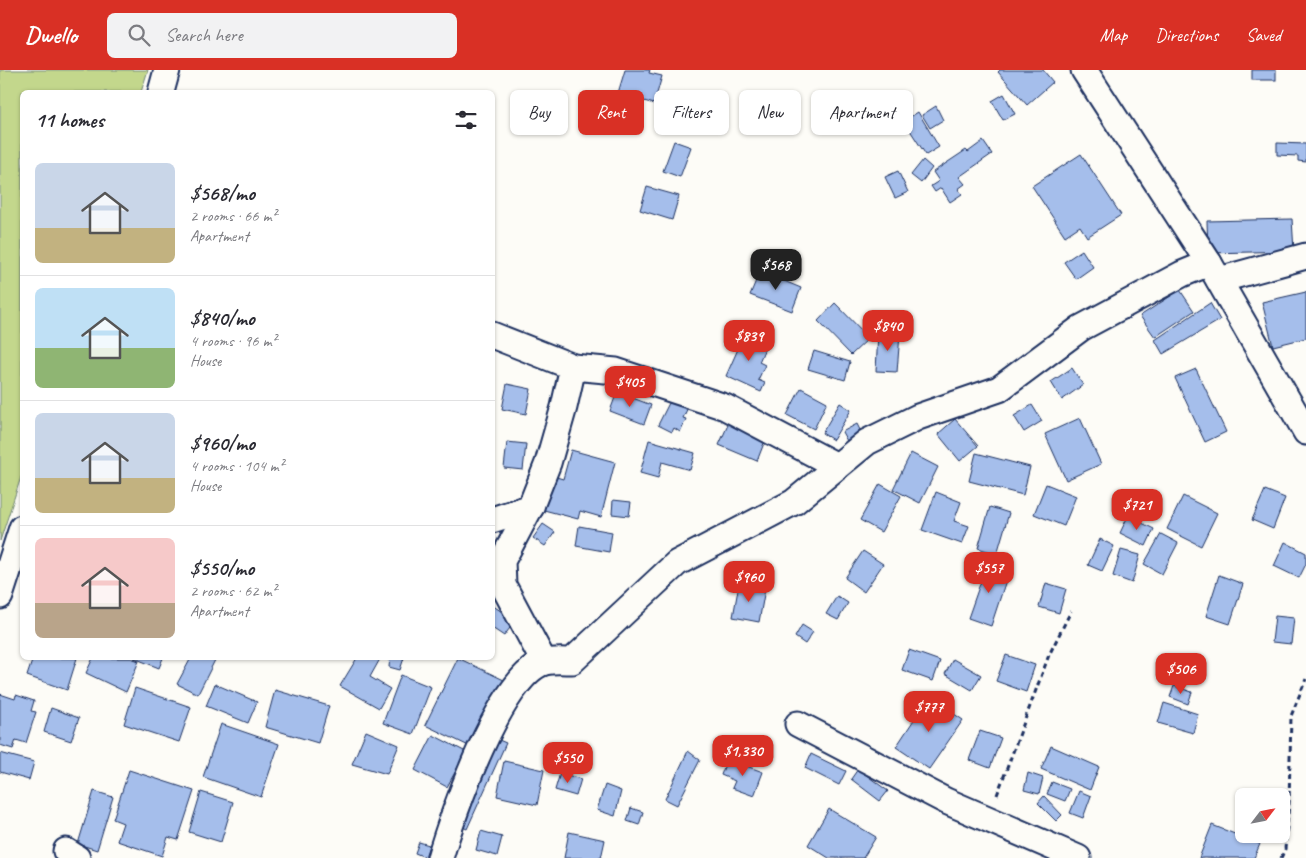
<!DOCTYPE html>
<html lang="en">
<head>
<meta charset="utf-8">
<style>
	:root { --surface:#fff; --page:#f2f2f3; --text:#2b2b33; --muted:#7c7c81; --line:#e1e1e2; --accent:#d93025 }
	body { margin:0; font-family:Caveat,sans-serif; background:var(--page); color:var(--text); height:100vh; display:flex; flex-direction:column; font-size:19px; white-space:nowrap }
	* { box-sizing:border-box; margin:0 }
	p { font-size:16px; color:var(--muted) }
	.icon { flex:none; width:28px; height:28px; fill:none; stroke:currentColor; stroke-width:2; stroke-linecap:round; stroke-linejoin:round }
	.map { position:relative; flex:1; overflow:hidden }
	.panel { position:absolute; left:20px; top:20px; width:475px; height:570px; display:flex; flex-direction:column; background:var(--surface); border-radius:8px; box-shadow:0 1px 4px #0004 }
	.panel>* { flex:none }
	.top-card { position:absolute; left:510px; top:20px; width:475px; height:45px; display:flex; gap:10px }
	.needle { width:32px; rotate:58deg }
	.controls { position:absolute; left:1235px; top:718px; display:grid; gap:10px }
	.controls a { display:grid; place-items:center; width:55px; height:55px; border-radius:8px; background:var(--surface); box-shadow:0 1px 4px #0004; font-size:25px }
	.price { position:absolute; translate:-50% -42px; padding:0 11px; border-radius:10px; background:var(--accent); color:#fff; font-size:16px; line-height:32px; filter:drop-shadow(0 1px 2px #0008) }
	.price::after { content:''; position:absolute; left:50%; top:30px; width:15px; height:11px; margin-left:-8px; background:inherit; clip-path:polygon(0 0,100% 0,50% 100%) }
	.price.active { background:#222; color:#fff }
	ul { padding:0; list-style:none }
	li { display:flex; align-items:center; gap:15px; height:125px; padding:0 15px }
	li+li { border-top:1px solid var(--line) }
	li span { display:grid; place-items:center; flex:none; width:140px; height:100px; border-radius:8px; color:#555 }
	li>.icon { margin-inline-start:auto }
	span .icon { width:60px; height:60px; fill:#fffc; stroke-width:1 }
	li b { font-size:21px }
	h2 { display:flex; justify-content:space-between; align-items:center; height:60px; padding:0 15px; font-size:21px }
	.chip { padding:0 18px; border-radius:8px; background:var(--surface); box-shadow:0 1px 4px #0004; font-size:18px; line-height:45px }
	.chip.active { background:var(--accent); color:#fff }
	header { display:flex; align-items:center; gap:30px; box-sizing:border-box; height:70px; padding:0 25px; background:var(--accent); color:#fff }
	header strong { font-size:24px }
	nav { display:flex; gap:28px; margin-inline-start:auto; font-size:18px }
	.search { width:350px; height:45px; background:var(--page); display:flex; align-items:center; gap:12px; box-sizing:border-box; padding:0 18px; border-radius:8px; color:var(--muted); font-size:19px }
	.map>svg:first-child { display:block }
	.green { fill:#c3d78c; stroke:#6f8375 }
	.building { fill:#a5beeb; stroke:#1b2f5e }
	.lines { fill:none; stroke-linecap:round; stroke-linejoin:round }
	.street-casing { stroke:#1b2f5e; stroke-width:29 }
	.path { stroke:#1b2f5e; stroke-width:3; stroke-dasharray:5 4; stroke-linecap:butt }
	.street { stroke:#fdfcf7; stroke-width:25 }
</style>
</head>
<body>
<header>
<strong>Dwello</strong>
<div class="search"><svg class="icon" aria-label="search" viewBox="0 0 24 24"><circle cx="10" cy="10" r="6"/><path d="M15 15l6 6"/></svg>Search here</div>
<nav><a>Map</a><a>Directions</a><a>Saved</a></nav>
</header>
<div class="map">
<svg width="1306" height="788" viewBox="0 0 1306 788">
	<rect width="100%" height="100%" fill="#fdfcf7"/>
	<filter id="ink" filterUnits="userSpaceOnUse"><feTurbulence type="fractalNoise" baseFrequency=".02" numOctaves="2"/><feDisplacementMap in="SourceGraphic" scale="10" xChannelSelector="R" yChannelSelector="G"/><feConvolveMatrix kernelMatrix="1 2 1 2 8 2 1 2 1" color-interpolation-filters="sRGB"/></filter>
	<g filter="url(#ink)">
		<path class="green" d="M0 0H148L141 22H22V404L0 471Z"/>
		<g class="building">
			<path d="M625 0H650L649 3 662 6 654 34 618 23Z"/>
			<path d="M1000 0H1043L1053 12 1027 35 998 2Z"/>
			<rect x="1252" y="0" width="24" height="10"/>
			<path d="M1004 24 1015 44 1003 50 992 31Z"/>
			<path d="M936 36 943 50 930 58 922 45Z"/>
			<path d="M918 42 939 77 926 85 904 51Z"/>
			<path d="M674 71 691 77 680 107 663 101Z"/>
			<path d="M983 71 992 84 959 107 965 114 958 119 962 124 950 132 941 118 935 122 931 116 939 111 933 102 966 80 968 82Z"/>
			<path d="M1277 73 1306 74V92L1298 91V86L1277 85Z"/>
			<path d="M1081 84 1121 145 1087 167 1080 156 1065 166 1032 116Z"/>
			<path d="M923 90 932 98 921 113 911 105Z"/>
			<path d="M898 101 908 122 895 128 885 107Z"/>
			<path d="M647 117 679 126 672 150 640 140Z"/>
			<path d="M1292 149 1294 181 1208 183 1207 151Z"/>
			<path d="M1082 180 1093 197 1076 209 1064 192Z"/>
			<path d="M760 201 801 218 792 241 750 225Z"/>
			<path d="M1180 220 1194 241 1155 267 1140 246Z"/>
			<path d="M1306 222V268L1273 276 1262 232Z"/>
			<path d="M835 233 869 268 851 285 818 251Z"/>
			<path d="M1210 233 1220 250 1163 284 1155 270Z"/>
			<path d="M746 261 768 271 759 292 765 295 758 310 765 313 761 322 726 306Z"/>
			<path d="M878 263 900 264 897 302 876 301Z"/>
			<path d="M814 281 850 292 845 310 808 299Z"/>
			<path d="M1072 298 1083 315 1062 330 1051 312Z"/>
			<path d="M1196 299 1226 362 1205 372 1175 308Z"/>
			<path d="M507 314 531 319 526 344 502 339Z"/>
			<path d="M801 318 827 332 814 359 787 345Z"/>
			<path d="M617 322 651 335 644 354 610 341Z"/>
			<path d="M674 323 691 331 683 348 686 349 680 362 674 358 672 362 658 355Z"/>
			<path d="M840 333 851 340 833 370 822 363Z"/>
			<path d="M1032 335 1042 351 1024 362 1014 346Z"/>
			<path d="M731 348 768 363 757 391 719 375Z"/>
			<path d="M1080 348 1101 394 1066 410 1045 364Z"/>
			<path d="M955 349 978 376 960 391 938 364Z"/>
			<path d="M857 354 861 362 847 371 842 362Z"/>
			<path d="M649 370 695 383 690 400 662 392 658 408 640 403Z"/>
			<path d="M507 372 526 374 523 400 504 398Z"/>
			<path d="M571 380 615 392 601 447 580 441 578 449 544 440 553 406 563 409Z"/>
			<path d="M911 383 938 397 920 433 893 419Z"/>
			<path d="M976 383 1030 397 1023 425 969 411Z"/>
			<path d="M880 414 901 426 881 462 860 450Z"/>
			<path d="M1046 414 1076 426 1064 456 1034 444Z"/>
			<path d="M1265 420 1285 428 1273 459 1252 450Z"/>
			<path d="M936 422 961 432 954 451 969 456 962 474 922 460Z"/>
			<path d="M1183 426 1217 443 1201 476 1167 459Z"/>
			<path d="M613 430 631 432 629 446 612 444Z"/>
			<path d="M990 437 1009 443 997 484 978 478Z"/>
			<path d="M1128 446 1154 459 1146 476 1120 463Z"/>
			<path d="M543 454 555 462 545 476 533 468Z"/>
			<path d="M579 456 612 462 609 482 576 476Z"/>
			<path d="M1161 464 1178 473 1162 504 1144 494Z"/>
			<path d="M1100 469 1114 476 1102 501 1088 495Z"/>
			<path d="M1285 472 1306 483V494L1299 508 1274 496Z"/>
			<path d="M1121 480 1140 485 1132 513 1113 506Z"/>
			<path d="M863 481 883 494 864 522 845 508Z"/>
			<path d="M988 491 1010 498 991 556 968 548Z"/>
			<path d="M1219 505 1243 514 1230 554 1206 546Z"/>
			<path d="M1046 513 1066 519 1059 543 1039 537Z"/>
			<path d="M739 514 765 519 759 552 733 547Z"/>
			<path d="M837 526 848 533 838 550 826 544Z"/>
			<path d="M492 535 515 551 504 566 492 558Z"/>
			<path d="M1275 546 1294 548 1291 574 1272 572Z"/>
			<path d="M802 555 813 562 805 574 795 567Z"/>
			<path d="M909 580 940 591 933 611 902 600Z"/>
			<path d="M1006 585 1035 595 1026 622 996 611Z"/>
			<path d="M33 588H77L67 620 27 606Z"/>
			<path d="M93 588H131L139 591 126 622 86 603Z"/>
			<path d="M134 588H163L159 598Z"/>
			<path d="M191 588H210L215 590 198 624 177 614Z"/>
			<path d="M357 588 380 589 370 607 390 619 379 638 340 616Z"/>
			<path d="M390 588H404L400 600 389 597Z"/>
			<path d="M458 588 506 611 473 678 425 655Z"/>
			<path d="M953 589 981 605 972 620 945 604Z"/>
			<path d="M401 605 431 617 413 664 383 653Z"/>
			<path d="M215 614 257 632 248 653 206 636Z"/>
			<path d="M1174 616 1192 622 1188 634 1170 627Z"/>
			<path d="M135 618 191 637 179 672 124 654Z"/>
			<path d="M275 620 329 636 318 673 265 657Z"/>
			<path d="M0 624 15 629 16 625 34 631 31 641 36 642 26 673 16 670 13 679 0 675Z"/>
			<path d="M929 627 963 650 929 699 896 677Z"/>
			<path d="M1164 633 1198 644 1193 663 1158 653Z"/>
			<path d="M51 638 79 648 71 671 44 662Z"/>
			<path d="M221 654 279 674 261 727 203 707Z"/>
			<path d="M366 661 399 675 387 704 352 694Z"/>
			<path d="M980 661 1001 668 990 698 969 690Z"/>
			<path d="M433 665 466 682 447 717 415 700Z"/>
			<path d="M492 667 506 673 467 759 454 753Z"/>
			<path d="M1051 676 1099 697 1090 720 1041 699Z"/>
			<path d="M688 681 700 690 677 735 665 729Z"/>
			<path d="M0 683 34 692 29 710 0 702Z"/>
			<path d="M811 684 846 701 839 715 805 698Z"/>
			<path d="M565 686 583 689 581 701 564 698Z"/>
			<path d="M727 689 763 702 754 726 732 718 735 711 721 705Z"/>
			<path d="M504 691 544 700 537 735 497 726Z"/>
			<path d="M858 699 888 721 880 731 851 709Z"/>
			<path d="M129 700 194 721 178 770 168 767 162 786 117 771 123 753 113 749Z"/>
			<path d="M560 703 581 709 576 726 555 720Z"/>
			<path d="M1028 703 1043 708 1039 724 1024 720Z"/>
			<path d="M1052 712 1070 719 1065 731 1047 724Z"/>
			<path d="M605 715 621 721 615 746 597 740Z"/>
			<path d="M94 721 113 727 97 780 78 774Z"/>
			<path d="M1079 721 1091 726 1083 748 1070 743Z"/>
			<path d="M201 722 233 732 221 772 189 762Z"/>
			<path d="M1044 726 1062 745 1056 751 1038 733Z"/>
			<path d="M631 738 643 742 639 755 627 751Z"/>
			<path d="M829 739 876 767 863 788H829L808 775Z"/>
			<path d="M1212 755 1260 774 1254 788H1199Z"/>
			<path d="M481 761 502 767 497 786 476 780Z"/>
			<path d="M569 762 605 770 601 788H564Z"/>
			<path d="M419 772 429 775 425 787 415 783Z"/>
		</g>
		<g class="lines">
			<g class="street-casing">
				<g id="street">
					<path d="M1084 0 1209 193 1306 362"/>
					<path d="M161 22 167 0"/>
					<path d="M1219 210 1306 186"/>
					<path d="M492 265 573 297 616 301 725 337 837 396"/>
					<path d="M492 450 531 437"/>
					<path d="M0 526 22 458"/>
					<path d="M544 592 503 515 502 491 531 436 548 393 564 337 573 297"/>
					<path d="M798 654 946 731 1078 788"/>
					<path d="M66 781 77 788"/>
					<path d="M440 788C452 746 501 604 545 592 553 590 564 591 572 591L677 493 794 432 867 372 918 347 999 319 1081 258 1182 204 1209 193"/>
				</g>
			</g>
			<g class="path">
				<path d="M997 725 1049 585 1071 541"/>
				<path d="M1281 788 1285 779 1289 732 1291 646 1306 609"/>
			</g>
			<use href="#street" class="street"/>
		</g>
	</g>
</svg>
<div class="controls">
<a><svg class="needle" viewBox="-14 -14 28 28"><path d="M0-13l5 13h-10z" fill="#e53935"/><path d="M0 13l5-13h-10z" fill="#7c7c81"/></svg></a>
</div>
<b class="price active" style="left:776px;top:221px">$568</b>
<b class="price" style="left:888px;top:282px">$840</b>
<b class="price" style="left:749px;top:292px">$839</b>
<b class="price" style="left:630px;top:338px">$405</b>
<b class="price" style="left:1137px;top:461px">$721</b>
<b class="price" style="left:989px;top:524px">$557</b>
<b class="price" style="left:749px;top:533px">$960</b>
<b class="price" style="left:1181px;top:625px">$506</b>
<b class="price" style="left:929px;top:663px">$777</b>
<b class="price" style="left:743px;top:707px">$1,330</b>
<b class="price" style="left:568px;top:714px">$550</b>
<div class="top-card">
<a class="chip">Buy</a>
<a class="chip active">Rent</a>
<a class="chip">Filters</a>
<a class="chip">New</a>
<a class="chip">Apartment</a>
</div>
<section class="panel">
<h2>11 homes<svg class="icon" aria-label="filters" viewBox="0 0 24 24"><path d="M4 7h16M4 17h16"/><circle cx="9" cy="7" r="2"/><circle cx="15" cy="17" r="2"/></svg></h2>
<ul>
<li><span style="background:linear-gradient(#c9d6e8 65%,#c2b280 0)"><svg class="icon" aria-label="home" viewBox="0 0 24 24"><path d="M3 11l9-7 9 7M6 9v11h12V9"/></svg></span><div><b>$568/mo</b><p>2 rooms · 66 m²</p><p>Apartment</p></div></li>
<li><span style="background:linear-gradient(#bfe0f5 60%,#8fb573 0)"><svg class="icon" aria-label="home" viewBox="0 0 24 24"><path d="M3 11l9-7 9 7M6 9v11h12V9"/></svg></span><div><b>$840/mo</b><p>4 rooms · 96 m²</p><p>House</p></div></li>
<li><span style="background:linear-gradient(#c9d6e8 65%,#c2b280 0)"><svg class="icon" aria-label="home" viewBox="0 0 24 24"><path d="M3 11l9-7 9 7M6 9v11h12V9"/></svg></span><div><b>$960/mo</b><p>4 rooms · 104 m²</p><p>House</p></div></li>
<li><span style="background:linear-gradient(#f6c9c9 65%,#b9a48a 0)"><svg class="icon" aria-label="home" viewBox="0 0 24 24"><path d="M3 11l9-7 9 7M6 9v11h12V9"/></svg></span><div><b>$550/mo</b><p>2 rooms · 62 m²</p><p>Apartment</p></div></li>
</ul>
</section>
</div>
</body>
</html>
